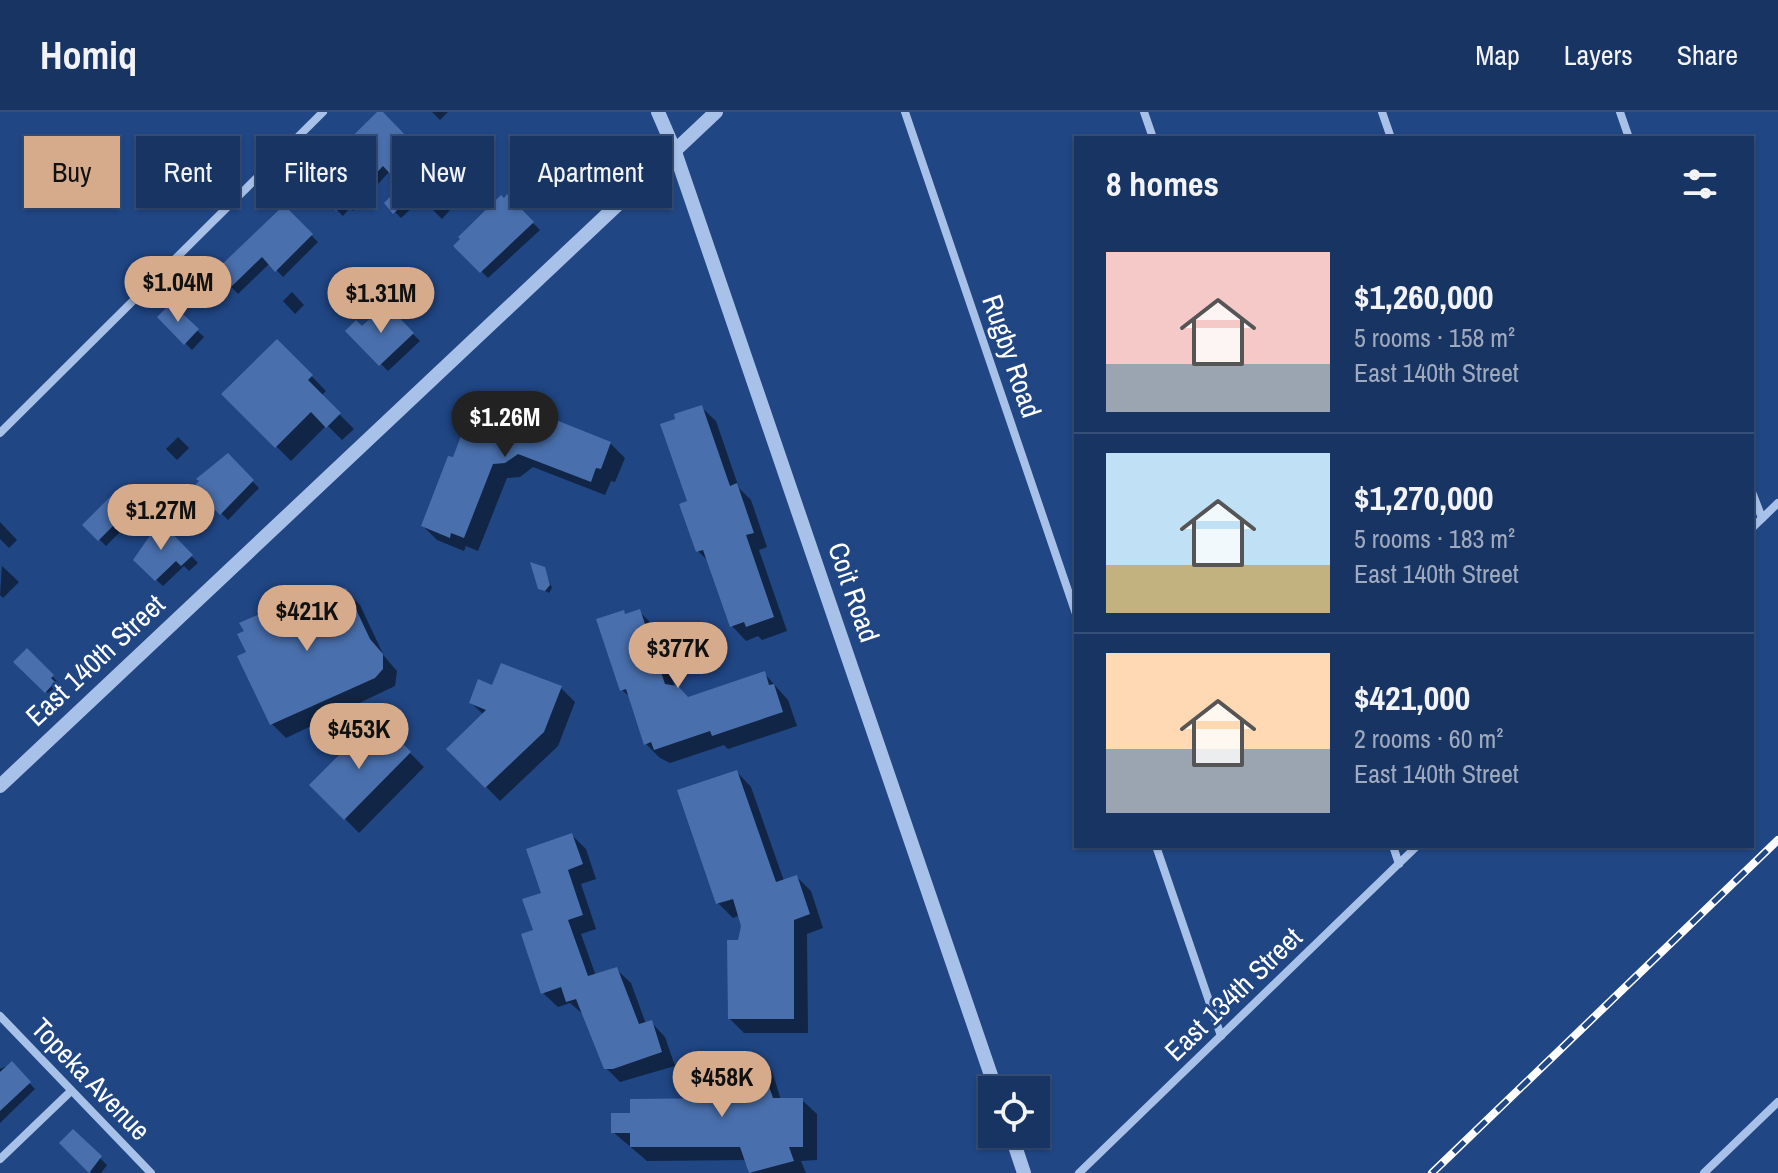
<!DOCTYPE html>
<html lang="en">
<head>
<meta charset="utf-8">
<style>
	:root { --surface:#183463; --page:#213c69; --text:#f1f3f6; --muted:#9faabe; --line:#364f78; --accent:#d6ab8b }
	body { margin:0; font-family:"Archivo Narrow",sans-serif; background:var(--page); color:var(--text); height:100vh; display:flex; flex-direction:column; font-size:30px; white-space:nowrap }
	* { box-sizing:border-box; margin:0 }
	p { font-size:26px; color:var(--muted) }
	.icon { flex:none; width:44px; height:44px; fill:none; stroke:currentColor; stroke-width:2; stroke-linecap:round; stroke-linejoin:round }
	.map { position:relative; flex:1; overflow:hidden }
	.panel { position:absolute; left:1074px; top:24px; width:680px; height:712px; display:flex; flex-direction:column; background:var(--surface); border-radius:0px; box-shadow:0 2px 6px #0004,0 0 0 2px var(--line) }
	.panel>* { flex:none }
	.banner { position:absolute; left:24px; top:24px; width:760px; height:72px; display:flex; gap:16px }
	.fabs { position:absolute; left:978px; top:964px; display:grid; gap:16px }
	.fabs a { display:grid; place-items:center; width:72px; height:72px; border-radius:0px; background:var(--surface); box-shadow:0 2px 6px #0004,0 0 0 2px var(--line); font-size:40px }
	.price { position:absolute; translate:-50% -68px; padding:0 18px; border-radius:28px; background:var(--accent); color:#111; font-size:26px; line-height:52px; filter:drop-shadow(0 2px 4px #0008) }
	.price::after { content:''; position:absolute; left:50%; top:48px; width:24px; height:18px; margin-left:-12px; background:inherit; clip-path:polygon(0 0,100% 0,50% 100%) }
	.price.on { background:#222; color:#fff }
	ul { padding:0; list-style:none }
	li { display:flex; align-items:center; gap:24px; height:200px; padding:0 32px }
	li+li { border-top:2px solid var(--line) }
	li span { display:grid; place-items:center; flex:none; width:224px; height:160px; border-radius:0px; color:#555 }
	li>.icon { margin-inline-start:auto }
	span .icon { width:96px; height:96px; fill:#fffc; stroke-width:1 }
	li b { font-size:34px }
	h2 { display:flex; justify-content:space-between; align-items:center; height:96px; padding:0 32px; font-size:34px }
	.tag { padding:0 28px; border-radius:0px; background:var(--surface); box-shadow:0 2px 6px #0004,0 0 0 2px var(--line); font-size:28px; line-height:72px }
	.tag.on { background:var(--accent); color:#111 }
	header { display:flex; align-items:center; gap:48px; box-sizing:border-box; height:112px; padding:0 40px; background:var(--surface); border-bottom:2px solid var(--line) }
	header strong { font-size:38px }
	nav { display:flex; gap:44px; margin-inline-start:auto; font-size:28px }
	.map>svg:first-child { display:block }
	.shadow { fill:#0007 }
	.building { fill:#496fac }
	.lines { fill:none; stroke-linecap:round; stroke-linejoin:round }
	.minor { stroke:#a8c1e9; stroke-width:8 }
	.tertiary { stroke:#a8c1e9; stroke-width:14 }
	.rail-casing { stroke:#fff; stroke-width:8 }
	.rail { stroke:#204684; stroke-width:5; stroke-dasharray:15; stroke-linecap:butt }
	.labels { text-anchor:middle; stroke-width:6; stroke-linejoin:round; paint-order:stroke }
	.street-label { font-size:28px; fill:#fff; stroke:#204684 }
</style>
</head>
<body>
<header>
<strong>Homiq</strong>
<nav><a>Map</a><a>Layers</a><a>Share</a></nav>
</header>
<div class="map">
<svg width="1778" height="1061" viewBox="0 0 1778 1061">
	<rect width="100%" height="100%" fill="#204684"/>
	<g class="shadow">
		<path d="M432 0H448L440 8Z"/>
		<path d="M379 1 413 34 400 51 428 81 401 106 386 91 404 74 390 59 353 99 350 96 343 104 309 70Z"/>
		<path d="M438 85 450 98 442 107 429 94Z"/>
		<path d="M507 85 540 118 488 166 456 134Z"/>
		<path d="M284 96 318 130 283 165 270 151 238 182 217 160Z"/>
		<path d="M292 180 304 193 295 202 283 189Z"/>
		<path d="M171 194 204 225 192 238 160 205Z"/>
		<path d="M386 195 420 229 388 259 348 219 362 216Z"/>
		<path d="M277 229 326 279 321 284 354 317 342 328 327 313 291 349 224 282Z"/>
		<path d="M701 295 716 309 739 376 751 388 767 435 759 438 787 519 762 528 758 524 746 529 732 514 711 452 698 439 690 390Z"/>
		<path d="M178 325 189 336 177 348 166 337Z"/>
		<path d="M610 331 625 346 615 370 611 369 605 383 533 355 520 365 507 366 478 439 466 434 464 439 437 428 423 414 449 346Z"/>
		<path d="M227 344 259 376 228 408 195 375Z"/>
		<path d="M111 387 132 408 106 434 85 413Z"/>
		<path d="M0 410 17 428 9 436 0 427Z"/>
		<path d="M160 412 198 451 189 459 184 454 163 474 135 448Z"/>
		<path d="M2 454 19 470 3 486 0 483Z"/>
		<path d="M544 457 552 476 549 481 540 476Z"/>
		<path d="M345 478 360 493 384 544 397 559 395 574 286 626 271 611 248 541 312 482 320 490Z"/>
		<path d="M639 499 654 514 675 576 687 587 764 561 788 588 797 614 728 637 724 633 670 651 660 646 646 632 631 586 622 578 623 500 627 504Z"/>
		<path d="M27 539 59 571 56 574 60 579 53 586 16 550Z"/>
		<path d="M493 575 561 576 575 590 558 634 500 689 449 637 484 603 471 591Z"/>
		<path d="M389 620 424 655 359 721 312 673 378 631Z"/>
		<path d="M737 660 751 675 784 769 797 765 811 779 823 816 807 822 808 921H744L730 907 743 814 740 803 733 806 718 791Z"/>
		<path d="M572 723 586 737 596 767 581 772 596 817 581 822 596 864 616 857 631 871 646 912 651 910 665 925 675 954 620 970 606 956 584 903 570 891 558 895 543 881 536 819 543 782Z"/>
		<path d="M757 944 772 959 781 988H802L817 1002V1048L801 1049 806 1061H751L747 1048 647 1049 613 1020 632 1003 727 988Z"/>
		<path d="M11 952 35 977 0 1011V957Z"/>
		<path d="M73 1020 107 1053 101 1061H92L62 1031Z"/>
	</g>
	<g class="building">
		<path d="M377 0H383L408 26 395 44 423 73 393 102 384 91 401 74 383 54 345 94 343 92 336 99 306 70Z"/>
		<path d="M507 82 534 110 480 161 453 134 460 127 458 125 501 83 504 86Z"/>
		<path d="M284 93 313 122 275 160 262 145 230 176 214 160Z"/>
		<path d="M171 191 199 217 184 233 157 205Z"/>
		<path d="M386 192 414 221 379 254 345 219 356 208 362 214Z"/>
		<path d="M277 227 313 263 308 268 341 301 326 316 311 300 275 336 221 282Z"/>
		<path d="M484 286 539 307 541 302 611 330 601 357 596 356 591 370 518 342 505 351 493 352 464 426 451 421 450 426 421 414 448 344 453 345 474 290 481 293Z"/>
		<path d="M702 293 730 374 737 371 754 421 746 423 774 505 746 515 744 510 730 515 703 438 696 440 679 392 687 389 660 312 675 307 674 302Z"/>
		<path d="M228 341 254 368 220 403 193 375 199 369 196 367Z"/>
		<path d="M111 384 127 400 98 429 82 413Z"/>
		<path d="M160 409 193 443 181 454 176 449 155 469 133 448Z"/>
		<path d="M530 450 545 455 550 473 545 479 538 477Z"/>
		<path d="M346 476 370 527 383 542V557L375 566 270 613 237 544 246 540 237 522 244 519 239 511 312 479 317 490Z"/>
		<path d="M640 497 665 572 678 574 688 585 765 559 769 573 774 572 783 600 712 624 710 619 654 638 651 630 644 633 626 577 620 579 596 507 624 498 625 502Z"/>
		<path d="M27 536 54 563 51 566 55 570 45 581 13 550Z"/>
		<path d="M501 551 562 574 544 620 485 676 446 637 486 598 469 591 478 567 492 573Z"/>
		<path d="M366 616 377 628 389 617 411 640 344 708 309 673Z"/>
		<path d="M737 658 776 770 797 763 810 802 794 808V907H728L727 828H738L741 814 733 787 716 792 677 678Z"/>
		<path d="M572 721 583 752 568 758 583 803 568 808 588 864 617 855 639 912 652 908 662 940 613 957H604L576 887 566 890 561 875 541 882 521 822 533 818 522 787 541 781 526 737Z"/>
		<path d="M758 942 773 986H803V1035H789L794 1049 749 1061 740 1035H630V1021H611V1001H630V987L724 986 713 957Z"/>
		<path d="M12 949 31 970 0 999V960Z"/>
		<path d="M73 1017 102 1044 89 1061 59 1031Z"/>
	</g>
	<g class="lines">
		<g class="minor">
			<path d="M905 0 1076 502"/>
			<path d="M1144 0 1153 26"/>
			<path d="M1382 0 1391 26"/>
			<path d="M1620 0 1629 26"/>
			<path d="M0 321 323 0"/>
			<path d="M1752 380 1762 406"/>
			<path d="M1752 416 1778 391"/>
			<path d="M1156 734 1221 924"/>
			<path d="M1393 734 1399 752"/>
			<path d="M0 904 151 1061"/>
			<path d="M0 1047 71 979"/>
			<path d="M1079 1061 1417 734"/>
			<path d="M1704 1061 1778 990"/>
		</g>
		<g class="tertiary">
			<path d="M658 0 674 37 996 978"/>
			<path d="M0 674 716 0"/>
			<path d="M1011 1022 1024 1061"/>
		</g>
		<g class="rail-casing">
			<path id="rail" d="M1432 1061 1778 728"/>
		</g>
		<use href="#rail" class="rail"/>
	</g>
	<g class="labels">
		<g class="street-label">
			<text transform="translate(1012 244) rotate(71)" y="10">Rugby Road</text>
			<text transform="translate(854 480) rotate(71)" y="10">Coit Road</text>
			<text transform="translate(95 548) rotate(-43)" y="10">East 140th Street</text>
			<text transform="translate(1233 882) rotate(-44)" y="10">East 134th Street</text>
			<text transform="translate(91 967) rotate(46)" y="10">Topeka Avenue</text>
		</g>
	</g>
</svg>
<div class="fabs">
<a><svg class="icon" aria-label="locate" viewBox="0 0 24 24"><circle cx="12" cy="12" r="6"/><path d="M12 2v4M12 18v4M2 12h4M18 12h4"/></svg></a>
</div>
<b class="price" style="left:178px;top:212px">$1.04M</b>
<b class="price" style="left:381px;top:223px">$1.31M</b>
<b class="price on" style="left:505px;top:347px">$1.26M</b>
<b class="price" style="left:161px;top:440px">$1.27M</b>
<b class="price" style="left:307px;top:541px">$421K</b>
<b class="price" style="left:678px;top:578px">$377K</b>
<b class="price" style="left:359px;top:659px">$453K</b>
<b class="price" style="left:722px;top:1007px">$458K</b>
<div class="banner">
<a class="tag on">Buy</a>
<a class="tag">Rent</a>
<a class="tag">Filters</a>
<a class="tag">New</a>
<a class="tag">Apartment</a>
</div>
<section class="panel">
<h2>8 homes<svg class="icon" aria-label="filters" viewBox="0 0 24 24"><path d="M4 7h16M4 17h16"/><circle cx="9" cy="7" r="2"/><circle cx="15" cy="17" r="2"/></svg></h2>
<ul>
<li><span style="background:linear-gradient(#f6c9c9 70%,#9aa5b1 0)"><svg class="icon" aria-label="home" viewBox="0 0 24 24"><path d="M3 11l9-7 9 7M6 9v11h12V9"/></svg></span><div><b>$1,260,000</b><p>5 rooms · 158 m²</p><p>East 140th Street</p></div></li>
<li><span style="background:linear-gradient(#bfe0f5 70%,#c2b280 0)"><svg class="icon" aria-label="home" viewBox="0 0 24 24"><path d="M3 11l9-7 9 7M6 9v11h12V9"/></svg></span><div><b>$1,270,000</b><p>5 rooms · 183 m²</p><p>East 140th Street</p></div></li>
<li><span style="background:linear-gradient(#ffd9b3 60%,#9aa5b1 0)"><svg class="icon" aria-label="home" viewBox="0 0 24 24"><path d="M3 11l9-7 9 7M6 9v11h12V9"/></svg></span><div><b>$421,000</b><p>2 rooms · 60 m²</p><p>East 140th Street</p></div></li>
</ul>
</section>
</div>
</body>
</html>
